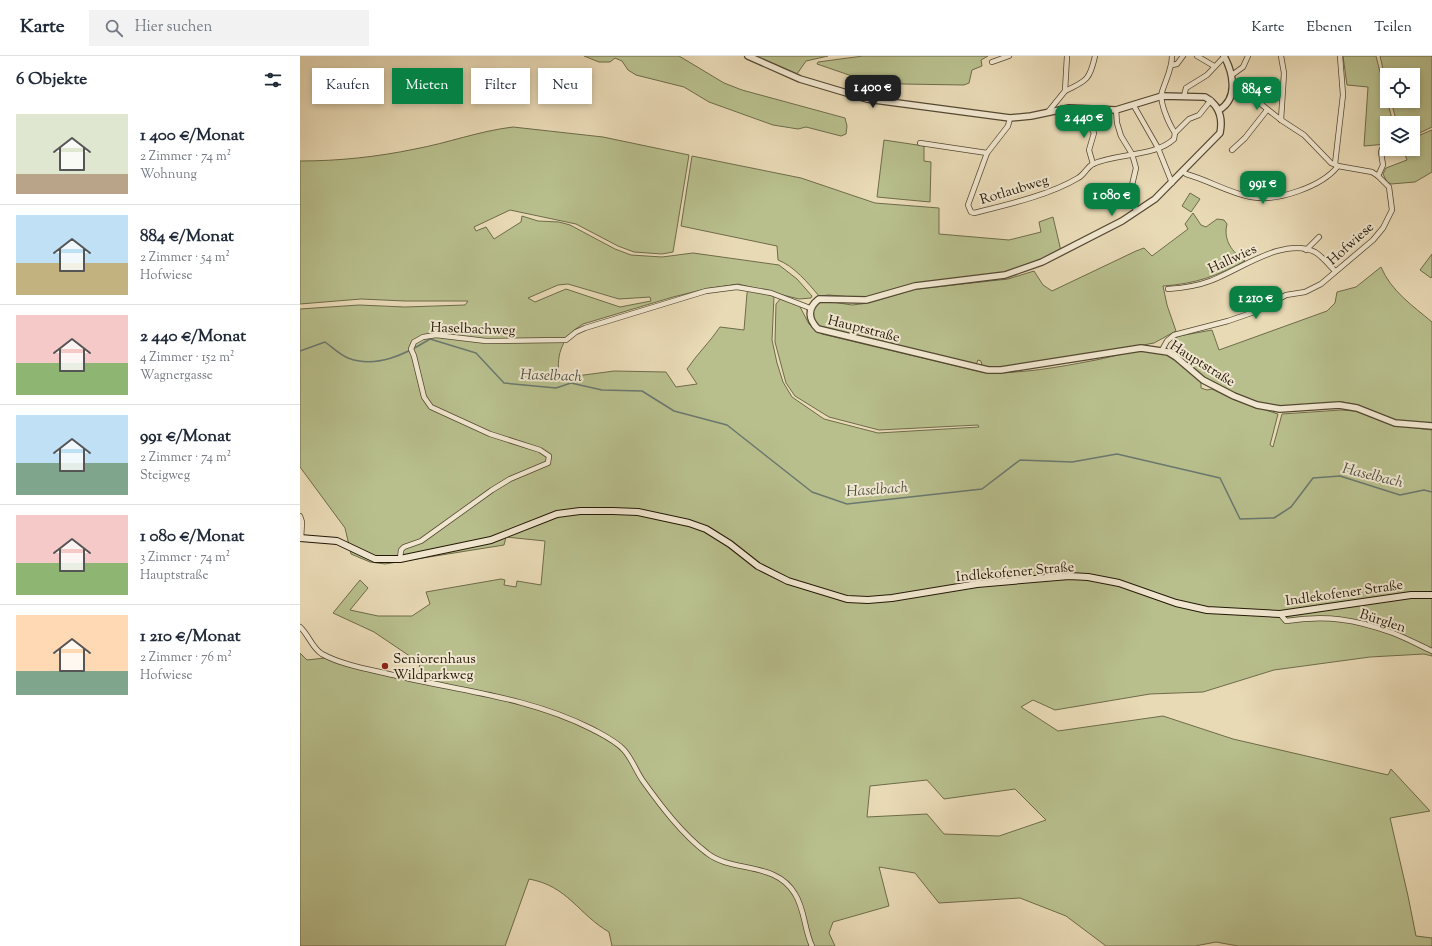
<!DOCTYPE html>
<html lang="de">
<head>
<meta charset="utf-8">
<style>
	:root { --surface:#fff; --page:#f2f2f3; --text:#1f2937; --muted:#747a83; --line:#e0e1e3; --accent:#0b8043 }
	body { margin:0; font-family:"Sorts Mill Goudy",serif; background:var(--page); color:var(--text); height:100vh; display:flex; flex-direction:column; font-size:15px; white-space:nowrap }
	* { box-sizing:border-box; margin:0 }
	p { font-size:13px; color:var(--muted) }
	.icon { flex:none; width:22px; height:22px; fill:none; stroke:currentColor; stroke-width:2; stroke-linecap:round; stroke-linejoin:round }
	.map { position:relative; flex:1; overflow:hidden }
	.sheet { display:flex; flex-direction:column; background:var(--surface); width:300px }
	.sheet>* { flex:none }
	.guide { position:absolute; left:12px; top:12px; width:380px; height:36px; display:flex; gap:8px }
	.fabs { position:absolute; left:1080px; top:12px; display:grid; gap:8px }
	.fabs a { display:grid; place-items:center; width:40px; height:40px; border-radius:0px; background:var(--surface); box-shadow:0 2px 6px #0003; font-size:20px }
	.price { position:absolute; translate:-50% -34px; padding:0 9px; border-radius:8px; background:var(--accent); color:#fff; font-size:13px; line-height:26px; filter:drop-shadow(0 1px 2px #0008) }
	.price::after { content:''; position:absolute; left:50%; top:24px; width:12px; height:9px; margin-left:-6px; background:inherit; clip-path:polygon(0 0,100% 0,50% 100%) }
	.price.current { background:#222; color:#fff }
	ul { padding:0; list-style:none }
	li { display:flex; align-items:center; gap:12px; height:100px; padding:0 16px }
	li+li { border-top:1px solid var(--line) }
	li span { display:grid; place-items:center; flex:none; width:112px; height:80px; border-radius:0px; color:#555 }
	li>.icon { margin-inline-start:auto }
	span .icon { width:48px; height:48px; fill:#fffc; stroke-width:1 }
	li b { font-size:17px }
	h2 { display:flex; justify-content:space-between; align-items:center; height:48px; padding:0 16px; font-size:17px }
	.chip { padding:0 14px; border-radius:0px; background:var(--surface); box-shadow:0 2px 6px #0003; font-size:14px; line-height:36px }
	.chip.current { background:var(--accent); color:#fff }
	header { display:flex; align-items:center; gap:24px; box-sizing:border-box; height:56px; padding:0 20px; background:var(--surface); border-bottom:1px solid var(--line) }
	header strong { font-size:19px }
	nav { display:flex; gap:22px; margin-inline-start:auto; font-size:14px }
	.search { width:280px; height:36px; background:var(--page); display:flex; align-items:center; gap:10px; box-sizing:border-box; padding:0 14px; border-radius:0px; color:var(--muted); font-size:15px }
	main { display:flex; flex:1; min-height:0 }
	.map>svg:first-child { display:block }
	.green { fill:#b8bf8d; stroke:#6e6b4a; fill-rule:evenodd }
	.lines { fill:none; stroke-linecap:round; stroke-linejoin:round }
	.stream { stroke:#6a7870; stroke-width:1.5 }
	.minor-casing { stroke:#544832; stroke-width:6 }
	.tertiary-casing { stroke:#544832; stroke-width:8 }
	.secondary-casing { stroke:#231706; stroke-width:8 }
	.minor { stroke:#f1e7d0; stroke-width:4.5 }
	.tertiary { stroke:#f1e7d0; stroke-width:5.5 }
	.secondary { stroke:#f1e7d0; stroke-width:6 }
	.poi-dot { fill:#8f2418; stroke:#f1e7d0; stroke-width:1.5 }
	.labels { text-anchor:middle; stroke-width:4; stroke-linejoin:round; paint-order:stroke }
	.street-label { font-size:14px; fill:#231706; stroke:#f1e7d0 }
	.poi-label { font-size:14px; fill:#231706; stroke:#f1e7d0; text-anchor:start }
	.water-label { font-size:15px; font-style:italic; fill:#4d5044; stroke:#f1e7d0 }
</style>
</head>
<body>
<header>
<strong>Karte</strong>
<div class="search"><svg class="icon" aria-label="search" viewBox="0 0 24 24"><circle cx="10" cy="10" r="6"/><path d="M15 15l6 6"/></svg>Hier suchen</div>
<nav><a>Karte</a><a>Ebenen</a><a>Teilen</a></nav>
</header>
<main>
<section class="sheet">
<h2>6 Objekte<svg class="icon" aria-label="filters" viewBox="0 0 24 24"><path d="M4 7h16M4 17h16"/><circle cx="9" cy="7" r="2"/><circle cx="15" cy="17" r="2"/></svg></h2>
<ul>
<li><span style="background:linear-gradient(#dfe7d0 75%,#b9a48a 0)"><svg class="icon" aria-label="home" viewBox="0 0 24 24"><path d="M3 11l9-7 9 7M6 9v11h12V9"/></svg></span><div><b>1 400 €/Monat</b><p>2 Zimmer · 74 m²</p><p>Wohnung</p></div></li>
<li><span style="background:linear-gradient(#bfe0f5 60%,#c2b280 0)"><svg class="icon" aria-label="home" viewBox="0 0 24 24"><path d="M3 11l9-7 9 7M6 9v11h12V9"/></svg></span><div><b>884 €/Monat</b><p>2 Zimmer · 54 m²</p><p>Hofwiese</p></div></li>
<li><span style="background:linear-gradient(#f6c9c9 60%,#8fb573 0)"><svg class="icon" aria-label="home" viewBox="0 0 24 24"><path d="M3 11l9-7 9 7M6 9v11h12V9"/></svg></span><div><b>2 440 €/Monat</b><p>4 Zimmer · 152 m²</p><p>Wagnergasse</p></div></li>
<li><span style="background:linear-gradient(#bfe0f5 60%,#7fa58c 0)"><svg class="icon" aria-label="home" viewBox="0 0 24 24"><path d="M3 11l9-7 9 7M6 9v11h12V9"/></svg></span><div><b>991 €/Monat</b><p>2 Zimmer · 74 m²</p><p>Steigweg</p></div></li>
<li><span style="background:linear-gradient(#f6c9c9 60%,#8fb573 0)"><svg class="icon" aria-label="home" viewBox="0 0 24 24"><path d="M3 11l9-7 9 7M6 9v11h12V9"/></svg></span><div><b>1 080 €/Monat</b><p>3 Zimmer · 74 m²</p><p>Hauptstraße</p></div></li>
<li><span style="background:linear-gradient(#ffd9b3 70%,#7fa58c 0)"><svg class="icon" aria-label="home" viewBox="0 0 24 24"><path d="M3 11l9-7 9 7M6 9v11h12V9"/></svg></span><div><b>1 210 €/Monat</b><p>2 Zimmer · 76 m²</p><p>Hofwiese</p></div></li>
</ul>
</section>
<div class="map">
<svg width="1132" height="890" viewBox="0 0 1132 890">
	<rect width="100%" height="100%" fill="#e9dab6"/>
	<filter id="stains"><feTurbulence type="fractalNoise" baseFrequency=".005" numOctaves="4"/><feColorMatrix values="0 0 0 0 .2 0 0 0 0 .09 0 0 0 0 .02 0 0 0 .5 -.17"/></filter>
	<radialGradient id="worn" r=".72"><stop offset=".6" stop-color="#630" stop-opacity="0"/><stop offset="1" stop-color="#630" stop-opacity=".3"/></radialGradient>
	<g class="green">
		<path d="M284 0H379L424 27 442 34 545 62 547 70 546 78 541 80 506 71 498 73 473 69 409 46 384 31 336 19 328 14 322 5 315 2 310 6H299Z"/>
		<path d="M455 0H528L506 5 497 18Z"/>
		<path d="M563 0H688L681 4 682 10 672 14 669 27 664 29 603 28 552 20 517 8 518 6Z"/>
		<path d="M1043 0H1076L1093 67H1087V88L1064 90 1068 31 1047 29Z"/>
		<path d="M1080 0H1132V71L1113 80V67H1097L1091 45H1113V19H1087V30Z"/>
		<path d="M213 71 303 81 389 99 373 196 362 198 334 196 318 190 276 168 210 154 174 171 176 175 186 171 194 183 221 166 222 160 238 165 259 166 270 169 315 193 331 199 362 201 393 197 479 209 497 223 512 240 511 242 499 243 438 228 405 233 373 241 283 268C263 280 256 297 259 320L284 319 314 315 366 316 376 331 397 328 387 313C397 298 410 286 420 271L444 274 447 237 449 234 474 240 472 284 477 307 483 326 492 341 524 363 578 377 679 371 678 369 579 374 529 361 495 340 486 327 475 286 476 248 481 242 499 249 509 268 522 278 681 316C718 319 759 311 796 304 816 300 838 292 859 296 876 299 889 315 901 326V332L907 334 912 333 932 343 978 358 970 389 973 391 982 358 1041 354 1055 355 1093 369 1132 374V600L1124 598 1070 601 974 614 903 636 850 638 755 654 733 644 721 651 758 675 863 660 933 683 1088 719 1091 713 1130 755 1090 762 1108 840 1116 880 1132 882V890H938L916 886 895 890H806L766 860 720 842 639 847 615 817 579 811 589 850 533 866 529 877 535 890H312L309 876C278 858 268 830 229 823L205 890H0V597L7 604 25 602 56 612 117 626 120 607 74 576 33 557 60 524 68 532 50 554 78 560H112L130 548 126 536 201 523 205 524 204 529 216 531 217 525 241 529 245 485 206 481 204 489 85 508 70 506 51 498 45 472 0 411V253L59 249 105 251 165 249 168 245H105L61 243 0 248V105C38 105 77 101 115 93 148 87 179 75 213 71ZM268 228 319 243 350 241 351 245 320 251 266 233 235 246 228 242 258 229ZM627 724 644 743 715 733 746 764 699 780 644 778 627 758 567 761 570 730Z"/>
		<path d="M1132 74V116L1115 126 1091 128 1087 126 1083 118 1086 112 1107 104 1103 93H1113V82Z"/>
		<path d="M584 84 624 90V105L631 106 630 146 577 141Z"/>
		<path d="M392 100 501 122 575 147 639 152V178L709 184 741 176 739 166 753 161 761 195 713 215 698 218 593 234 563 242 529 239 519 240C508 227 494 210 478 204L477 190 381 170Z"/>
		<path d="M890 137 900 143 891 156 882 150Z"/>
		<path d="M893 157 901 169 906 171 917 163 924 164 927 168C923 184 932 196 945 205 917 220 895 228 863 230L867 249 876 275 854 287 800 297 699 312 682 310 681 305 678 304 676 309 556 281 533 273 529 274 519 271 512 262 514 251 519 247 526 245 552 249 569 247 617 233 708 223 734 215 743 229 752 235 836 195 844 192 852 200 888 173 885 168Z"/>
		<path d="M1132 198V220L1131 222 1120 214Z"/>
		<path d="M1081 211C1091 235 1113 250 1132 266V368L1097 365 1073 357 1058 349 1042 346 980 351 956 347 932 338 904 321 889 310 887 303 874 293 872 289 874 283 879 280 912 274 919 294 1027 255 1035 247 1037 236 1056 231Z"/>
	</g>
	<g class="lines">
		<path class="stream" d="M0 295 25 286C32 291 40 299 48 302 76 313 106 298 130 283L176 297 204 327 256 332 271 327 302 334 342 335 374 355 427 369 512 436 547 448 682 433 720 404 772 406 817 398 920 422 940 463 974 462 991 451 1013 422 1040 420 1100 439 1124 434 1132 436"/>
		<g class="minor-casing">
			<g id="minor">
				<path d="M872 0C872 13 866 23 862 36 859 46 869 68 875 77"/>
				<path d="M897 0 914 10"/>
				<path d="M692 6 709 0"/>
				<path d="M872 9 877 8 883 0"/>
				<path d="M932 19 943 11 948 0"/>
				<path d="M765 35C787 25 790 23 795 0"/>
				<path d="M884 40 886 32 907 19 924 1"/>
				<path d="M834 50 858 92 872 127"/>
				<path d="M785 54 787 65 794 77 789 94 793 108"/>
				<path d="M816 54 817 67 821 80 832 98 836 112 829 142 837 155"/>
				<path d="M748 56 765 35 767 0"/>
				<path d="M710 62 708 70 687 97 668 149 671 156 674 157C706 149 750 139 778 122 784 119 787 111 793 108 817 97 855 101 874 83L875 77 889 63 899 59 911 44"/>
				<path d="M981 64 984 17 981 0"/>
				<path d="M620 87 687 97"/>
				<path d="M932 94 945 82 967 54"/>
				<path d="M1035 108 1043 39 1040 0"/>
				<path d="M883 115 886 118C908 124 929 137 951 141 976 146 1022 131 1038 110"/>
				<path d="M1078 120 1083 109 1081 96 1082 93 1087 91"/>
				<path d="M1006 194 1019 181"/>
				<path d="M868 233C882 232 897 230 910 225 938 215 984 180 1015 196 1023 201 1029 209 1035 215"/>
				<path d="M862 294 867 285 874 279 928 265 957 255 986 239 1005 236 1021 228 1073 184 1083 172 1092 154 1089 131 1078 120 1072 116 1038 110 1031 107 1004 79 981 64 942 33"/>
				<path d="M0 460 2 466 1 483"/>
				<path d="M100 503 101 494 104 491 121 485 192 434 210 423 248 407 249 400 240 394 190 378 131 351 124 341 114 300 111 293 114 286 123 281 136 279 186 285 266 284 276 276 285 272 406 235 437 231 471 237 510 252"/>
				<path d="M980 558 986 565C1026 559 1055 563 1093 577 1106 582 1119 589 1132 595"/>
				<path d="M0 571C9 579 12 592 22 598 44 610 73 614 97 620 163 635 231 642 292 673 303 679 316 685 324 694 332 703 336 715 343 725 361 750 382 778 407 797 432 817 476 805 495 838 505 854 504 873 512 890"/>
			</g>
		</g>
		<g class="tertiary-casing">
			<g id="tertiary">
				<path d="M448 0 500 23 567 43 710 62 731 60 769 52 816 54 862 40 905 41C919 49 923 62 920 77L855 143 822 165 742 206 705 219 615 230 566 244 519 243C507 252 508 263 518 273L688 314H701L841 292 868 296 876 301 903 324 934 340 957 349 980 353 1039 349 1057 352 1095 367 1132 370"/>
				<path d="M919 54C939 42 933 17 924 0"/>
			</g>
		</g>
		<g class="secondary-casing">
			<path id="secondary" d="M0 482 37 485 75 503H100L191 484 257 458 280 455H313L338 456 389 467 406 473 430 488 458 510 488 525 547 543 568 544 592 542 677 528 769 520 788 521 819 527 876 547 907 554 980 558 1111 539H1132"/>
		</g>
		<use href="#minor" class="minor"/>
		<use href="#tertiary" class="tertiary"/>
		<use href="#secondary" class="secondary"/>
	</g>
	<circle class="poi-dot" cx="85" cy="610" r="4"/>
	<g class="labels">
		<g class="street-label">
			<text transform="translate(714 133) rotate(-17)" y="5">Rotlaubweg</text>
			<text transform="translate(1050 187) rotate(-42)" y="5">Hofwiese</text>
			<text transform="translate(932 202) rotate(-25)" y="5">Hallwies</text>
			<text transform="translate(173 272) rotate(2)" y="5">Haselbachweg</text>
			<text transform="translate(564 272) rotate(14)" y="5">Hauptstraße</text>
			<text transform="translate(903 307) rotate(32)" y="5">Hauptstraße</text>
			<text transform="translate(715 515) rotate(-5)" y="5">Indlekofener Straße</text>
			<text transform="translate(1044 536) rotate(-8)" y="5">Indlekofener Straße</text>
			<text transform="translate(1083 564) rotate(18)" y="5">Bürglen</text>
		</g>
		<g class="poi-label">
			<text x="93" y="607">Seniorenhaus<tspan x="93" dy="16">Wildparkweg</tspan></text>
		</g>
		<g class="water-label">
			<text transform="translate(251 319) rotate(2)" y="5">Haselbach</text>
			<text transform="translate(1073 419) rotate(14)" y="5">Haselbach</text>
			<text transform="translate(577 433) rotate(-4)" y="5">Haselbach</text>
		</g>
	</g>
	<rect width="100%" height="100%" filter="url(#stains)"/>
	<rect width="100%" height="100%" fill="url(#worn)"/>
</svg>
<div class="fabs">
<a><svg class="icon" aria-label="locate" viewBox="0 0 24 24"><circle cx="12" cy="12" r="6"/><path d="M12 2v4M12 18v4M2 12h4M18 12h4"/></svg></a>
<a><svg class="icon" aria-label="layers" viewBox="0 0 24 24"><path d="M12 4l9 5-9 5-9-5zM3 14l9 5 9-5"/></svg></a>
</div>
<b class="price current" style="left:573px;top:53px">1 400 €</b>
<b class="price" style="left:957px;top:55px">884 €</b>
<b class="price" style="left:784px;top:83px">2 440 €</b>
<b class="price" style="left:963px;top:149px">991 €</b>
<b class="price" style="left:812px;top:161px">1 080 €</b>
<b class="price" style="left:956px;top:264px">1 210 €</b>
<div class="guide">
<a class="chip">Kaufen</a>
<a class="chip current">Mieten</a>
<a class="chip">Filter</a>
<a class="chip">Neu</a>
</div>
</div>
</main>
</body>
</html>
